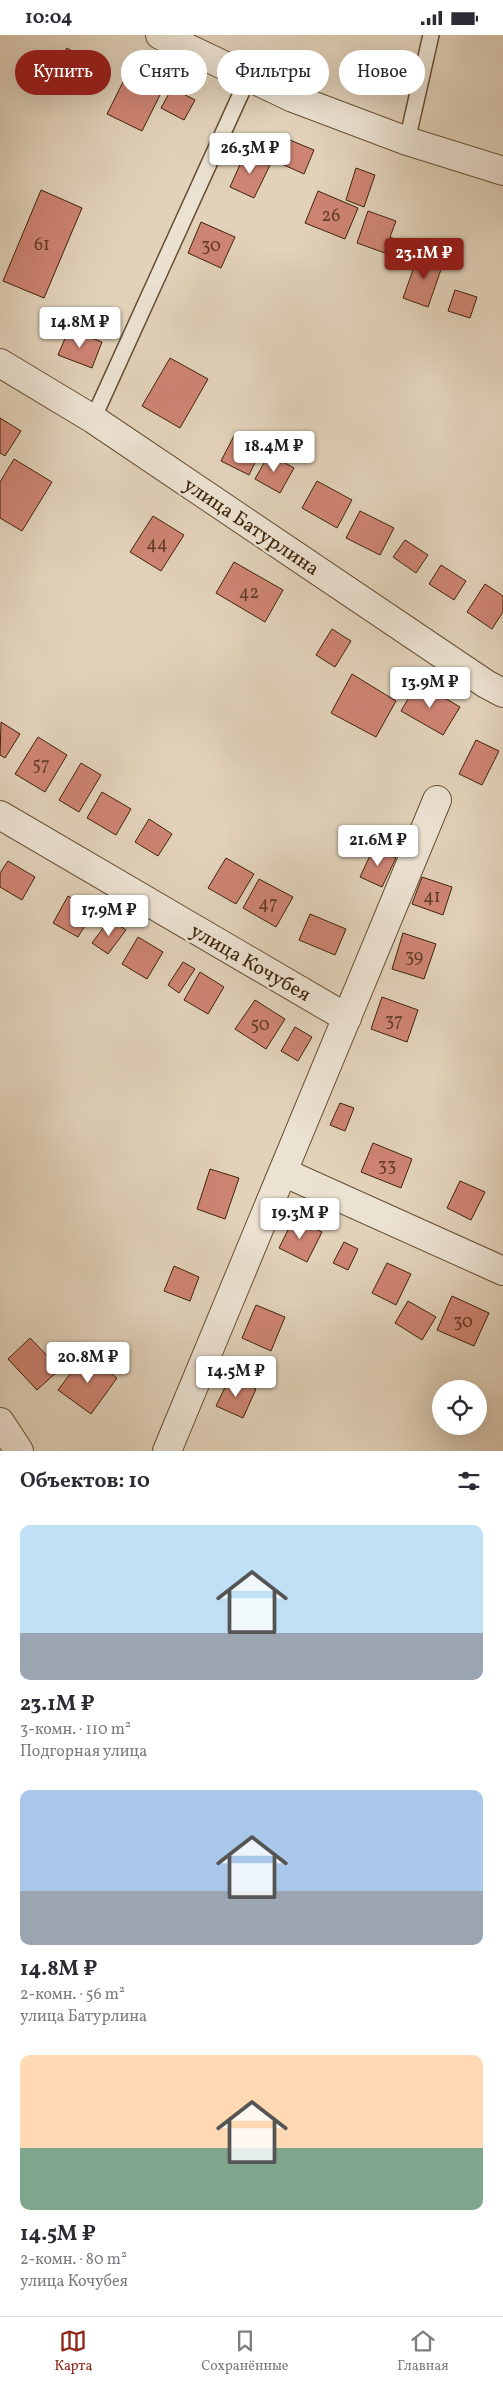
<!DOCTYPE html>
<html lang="ru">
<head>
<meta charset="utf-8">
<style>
	:root { --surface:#fff; --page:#f7f7f7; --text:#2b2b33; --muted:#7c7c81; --line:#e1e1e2; --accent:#8f2418 }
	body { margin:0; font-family:Vollkorn,serif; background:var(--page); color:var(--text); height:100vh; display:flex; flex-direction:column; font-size:19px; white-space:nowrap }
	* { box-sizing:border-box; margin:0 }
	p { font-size:16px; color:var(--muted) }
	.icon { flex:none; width:28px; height:28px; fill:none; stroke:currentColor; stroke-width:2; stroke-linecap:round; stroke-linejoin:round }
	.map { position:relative; height:1416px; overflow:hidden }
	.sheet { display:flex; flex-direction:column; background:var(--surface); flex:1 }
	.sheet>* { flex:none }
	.guide { position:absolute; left:15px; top:15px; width:474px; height:45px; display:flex; gap:10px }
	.controls { position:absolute; left:432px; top:1345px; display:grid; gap:10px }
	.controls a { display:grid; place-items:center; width:55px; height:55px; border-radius:50%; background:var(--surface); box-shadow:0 5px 20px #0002; font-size:25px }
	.price { position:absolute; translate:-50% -42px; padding:0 11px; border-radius:5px; background:#fff; color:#222; font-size:16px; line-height:32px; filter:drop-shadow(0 1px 2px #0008) }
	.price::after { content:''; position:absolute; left:50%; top:30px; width:15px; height:11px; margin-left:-8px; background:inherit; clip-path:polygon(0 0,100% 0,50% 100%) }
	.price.current { background:var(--accent); color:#fff }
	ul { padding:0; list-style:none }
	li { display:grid; align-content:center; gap:10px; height:265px; padding:0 20px }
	li span { display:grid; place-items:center; height:155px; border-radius:10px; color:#555 }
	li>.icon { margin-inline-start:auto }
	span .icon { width:90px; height:90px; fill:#fffc; stroke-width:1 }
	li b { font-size:21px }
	h2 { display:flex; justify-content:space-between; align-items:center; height:60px; padding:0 20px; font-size:21px }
	.pill { padding:0 18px; border-radius:22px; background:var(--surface); box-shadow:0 5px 20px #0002; font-size:18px; line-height:45px }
	.pill.current { background:var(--accent); color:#fff }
	.status { display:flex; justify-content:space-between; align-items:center; height:35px; padding:0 25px; background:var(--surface); direction:ltr }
	.status svg { height:14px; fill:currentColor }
	.menu { display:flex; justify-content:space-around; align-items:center; height:70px; border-top:1px solid var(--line); background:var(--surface); font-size:14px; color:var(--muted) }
	.menu a { display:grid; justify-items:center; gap:2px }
	.menu .current { color:var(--accent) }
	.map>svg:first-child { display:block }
	.building { fill:#ce8473; stroke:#3e2408 }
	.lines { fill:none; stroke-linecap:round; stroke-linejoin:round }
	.service-casing { stroke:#675034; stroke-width:18 }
	.minor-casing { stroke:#675034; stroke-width:30 }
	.service { stroke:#ece2d2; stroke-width:15 }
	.minor { stroke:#ece2d2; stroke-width:28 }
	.labels { text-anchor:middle; stroke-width:5; stroke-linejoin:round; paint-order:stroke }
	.number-label { font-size:18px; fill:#623c23 }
	.street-label { font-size:20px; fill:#3e2408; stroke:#ece2d2 }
</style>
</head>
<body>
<div class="status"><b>10:04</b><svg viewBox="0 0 49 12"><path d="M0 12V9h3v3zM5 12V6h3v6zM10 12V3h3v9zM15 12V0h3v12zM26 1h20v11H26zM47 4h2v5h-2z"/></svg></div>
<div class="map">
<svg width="503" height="1416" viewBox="0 0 503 1416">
	<rect width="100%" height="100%" fill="#e2d2ba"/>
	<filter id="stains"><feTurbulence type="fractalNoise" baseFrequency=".004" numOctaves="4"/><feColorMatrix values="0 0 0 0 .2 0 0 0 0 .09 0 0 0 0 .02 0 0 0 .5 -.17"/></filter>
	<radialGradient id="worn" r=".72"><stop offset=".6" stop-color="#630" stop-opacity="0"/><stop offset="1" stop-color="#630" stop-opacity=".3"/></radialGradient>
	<g class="building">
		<path d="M67 13 94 29 78 57 51 41Z"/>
		<path d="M125 43 160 60 142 96 107 79Z"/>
		<path d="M172 53 195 65 184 85 161 73Z"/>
		<path d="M285 103 314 115 304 139 275 126Z"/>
		<path d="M246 116 271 128 254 163 230 152Z"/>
		<path d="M356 133 375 140 364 172 346 165Z"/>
		<path d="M41 155 82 173 44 263 3 246Z"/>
		<path d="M318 156 358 173 345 204 305 188Z"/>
		<path d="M368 176 396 186 390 202 401 207 396 222 357 208Z"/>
		<path d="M201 187 235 202 221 233 188 218Z"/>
		<path d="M419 218 444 226 428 272 403 263Z"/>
		<path d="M455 255 477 262 470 283 448 276Z"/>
		<path d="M69 294 102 307 92 333 58 320Z"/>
		<path d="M170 323 208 344 180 393 142 371Z"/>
		<path d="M0 383 21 396 5 421 0 418Z"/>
		<path d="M236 397 263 411 249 440 221 426Z"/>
		<path d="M269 419 294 433 280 458 255 444Z"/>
		<path d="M14 424 52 447 22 496 0 483V447Z"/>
		<path d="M317 446 352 465 337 493 302 473Z"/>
		<path d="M360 476 394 493 380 520 346 503Z"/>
		<path d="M153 481 184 500 161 536 130 517Z"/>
		<path d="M405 505 428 520 416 538 393 522Z"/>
		<path d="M234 527 283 555 265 587 216 558Z"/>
		<path d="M441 530 466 546 454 565 429 549Z"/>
		<path d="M485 549 503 561V577L492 594 467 577Z"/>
		<path d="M332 594 351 606 335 632 316 620Z"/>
		<path d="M352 639 396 666 376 702 331 678Z"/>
		<path d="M418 647 460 672 443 700 401 676Z"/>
		<path d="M1 687 20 699 5 723 0 720Z"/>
		<path d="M38 702 67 720 45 757 15 739Z"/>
		<path d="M476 705 499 716 482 750 459 739Z"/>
		<path d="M81 728 101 740 79 777 59 765Z"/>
		<path d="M102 757 131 774 116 800 87 783Z"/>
		<path d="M149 784 172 799 158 821 135 807Z"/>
		<path d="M374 812 396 823 382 852 360 842Z"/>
		<path d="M226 823 254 839 236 869 208 853Z"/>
		<path d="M8 826 35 842 22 865 0 852V838Z"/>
		<path d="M422 842 452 852 443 880 412 869Z"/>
		<path d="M259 844 293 862 276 892 243 873Z"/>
		<path d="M68 861 94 876 78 902 53 888Z"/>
		<path d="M310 879 346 894 335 920 299 905Z"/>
		<path d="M110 884 126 895 108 919 92 908Z"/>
		<path d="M403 898 436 909 424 944 392 934Z"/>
		<path d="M138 902 163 917 147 944 122 929Z"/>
		<path d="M183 927 195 934 179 958 168 950Z"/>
		<path d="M200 937 224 952 208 979 184 965Z"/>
		<path d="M382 962 418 975 407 1007 371 994Z"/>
		<path d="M255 965 285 984 266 1014 235 994Z"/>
		<path d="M295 992 312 1002 298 1026 281 1016Z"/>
		<path d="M340 1068 354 1073 345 1096 330 1090Z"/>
		<path d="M373 1108 412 1124 401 1153 361 1137Z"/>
		<path d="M210 1134 239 1143 225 1184 197 1174Z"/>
		<path d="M460 1146 485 1157 471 1185 447 1173Z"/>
		<path d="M294 1183 322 1197 307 1227 279 1213Z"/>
		<path d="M344 1207 358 1214 348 1235 333 1228Z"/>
		<path d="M387 1228 411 1239 396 1270 372 1258Z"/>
		<path d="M174 1231 199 1242 190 1266 164 1256Z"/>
		<path d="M452 1261 489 1278 474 1311 437 1295Z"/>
		<path d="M408 1266 436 1282 422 1305 395 1288Z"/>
		<path d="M256 1270 285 1282 271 1316 242 1303Z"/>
		<path d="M30 1303 60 1334 37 1355 8 1324Z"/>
		<path d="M85 1319 117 1343 91 1379 58 1355Z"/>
		<path d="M230 1342 256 1354 243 1383 216 1371Z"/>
	</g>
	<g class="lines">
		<g class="service-casing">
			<g id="service">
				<path d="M407 106 431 0"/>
				<path d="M93 384 248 43"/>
			</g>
		</g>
		<g class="minor-casing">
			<g id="minor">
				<path d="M160 0 293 63 407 106 503 136"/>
				<path d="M0 328 93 384 486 649 503 658"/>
				<path d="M0 780 347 983"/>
				<path d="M283 1137 503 1236"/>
				<path d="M0 1387 19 1416"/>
				<path d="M167 1416 437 765"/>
			</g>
		</g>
		<use href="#service" class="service"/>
		<use href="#minor" class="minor"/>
	</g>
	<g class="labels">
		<g class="number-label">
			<text x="331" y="186">26</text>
			<text x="42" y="215">61</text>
			<text x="211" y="216">30</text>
			<text x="157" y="514">44</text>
			<text x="249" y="563">42</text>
			<text x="41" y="735">57</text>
			<text x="432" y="867">41</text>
			<text x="268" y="874">47</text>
			<text x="414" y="927">39</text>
			<text x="394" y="991">37</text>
			<text x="260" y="995">50</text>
			<text x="387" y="1136">33</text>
			<text x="463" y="1292">30</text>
		</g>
		<g class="street-label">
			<text transform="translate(252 491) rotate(34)" y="7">улица Батурлина</text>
			<text transform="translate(251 927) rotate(30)" y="7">улица Кочубея</text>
		</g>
	</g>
	<rect width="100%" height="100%" filter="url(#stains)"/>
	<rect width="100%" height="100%" fill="url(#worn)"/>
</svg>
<div class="controls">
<a><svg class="icon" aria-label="locate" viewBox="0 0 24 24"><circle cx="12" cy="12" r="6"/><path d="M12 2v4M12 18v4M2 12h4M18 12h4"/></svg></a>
</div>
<b class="price" style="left:250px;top:140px">26.3M ₽</b>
<b class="price current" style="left:424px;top:245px">23.1M ₽</b>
<b class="price" style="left:80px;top:314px">14.8M ₽</b>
<b class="price" style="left:274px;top:438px">18.4M ₽</b>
<b class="price" style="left:430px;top:674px">13.9M ₽</b>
<b class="price" style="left:378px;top:832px">21.6M ₽</b>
<b class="price" style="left:109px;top:902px">17.9M ₽</b>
<b class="price" style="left:300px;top:1205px">19.3M ₽</b>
<b class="price" style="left:88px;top:1349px">20.8M ₽</b>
<b class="price" style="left:236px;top:1363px">14.5M ₽</b>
<div class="guide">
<a class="pill current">Купить</a>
<a class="pill">Снять</a>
<a class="pill">Фильтры</a>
<a class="pill">Новое</a>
</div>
</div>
<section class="sheet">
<h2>Объектов: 10<svg class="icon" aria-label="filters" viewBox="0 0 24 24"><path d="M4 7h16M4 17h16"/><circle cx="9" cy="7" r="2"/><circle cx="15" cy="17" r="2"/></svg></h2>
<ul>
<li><span style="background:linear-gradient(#bfe0f5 70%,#9aa5b1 0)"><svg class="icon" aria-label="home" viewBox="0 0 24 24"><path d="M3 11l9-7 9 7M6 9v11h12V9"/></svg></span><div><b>23.1M ₽</b><p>3-комн. · 110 m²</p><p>Подгорная улица</p></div></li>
<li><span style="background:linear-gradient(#a9c7e8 65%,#9aa5b1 0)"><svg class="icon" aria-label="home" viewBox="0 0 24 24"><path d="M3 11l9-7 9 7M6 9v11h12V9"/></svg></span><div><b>14.8M ₽</b><p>2-комн. · 56 m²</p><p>улица Батурлина</p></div></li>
<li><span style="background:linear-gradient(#ffd9b3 60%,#7fa58c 0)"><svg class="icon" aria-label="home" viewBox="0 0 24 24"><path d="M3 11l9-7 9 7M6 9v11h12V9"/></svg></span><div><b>14.5M ₽</b><p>2-комн. · 80 m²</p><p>улица Кочубея</p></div></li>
</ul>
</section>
<nav class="menu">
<a class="current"><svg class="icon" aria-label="map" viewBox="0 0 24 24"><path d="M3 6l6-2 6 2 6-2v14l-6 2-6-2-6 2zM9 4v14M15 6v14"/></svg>Карта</a>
<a><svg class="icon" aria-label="saved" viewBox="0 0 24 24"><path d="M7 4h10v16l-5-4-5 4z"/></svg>Сохранённые</a>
<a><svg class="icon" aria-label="home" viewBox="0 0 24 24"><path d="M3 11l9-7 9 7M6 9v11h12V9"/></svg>Главная</a>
</nav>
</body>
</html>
